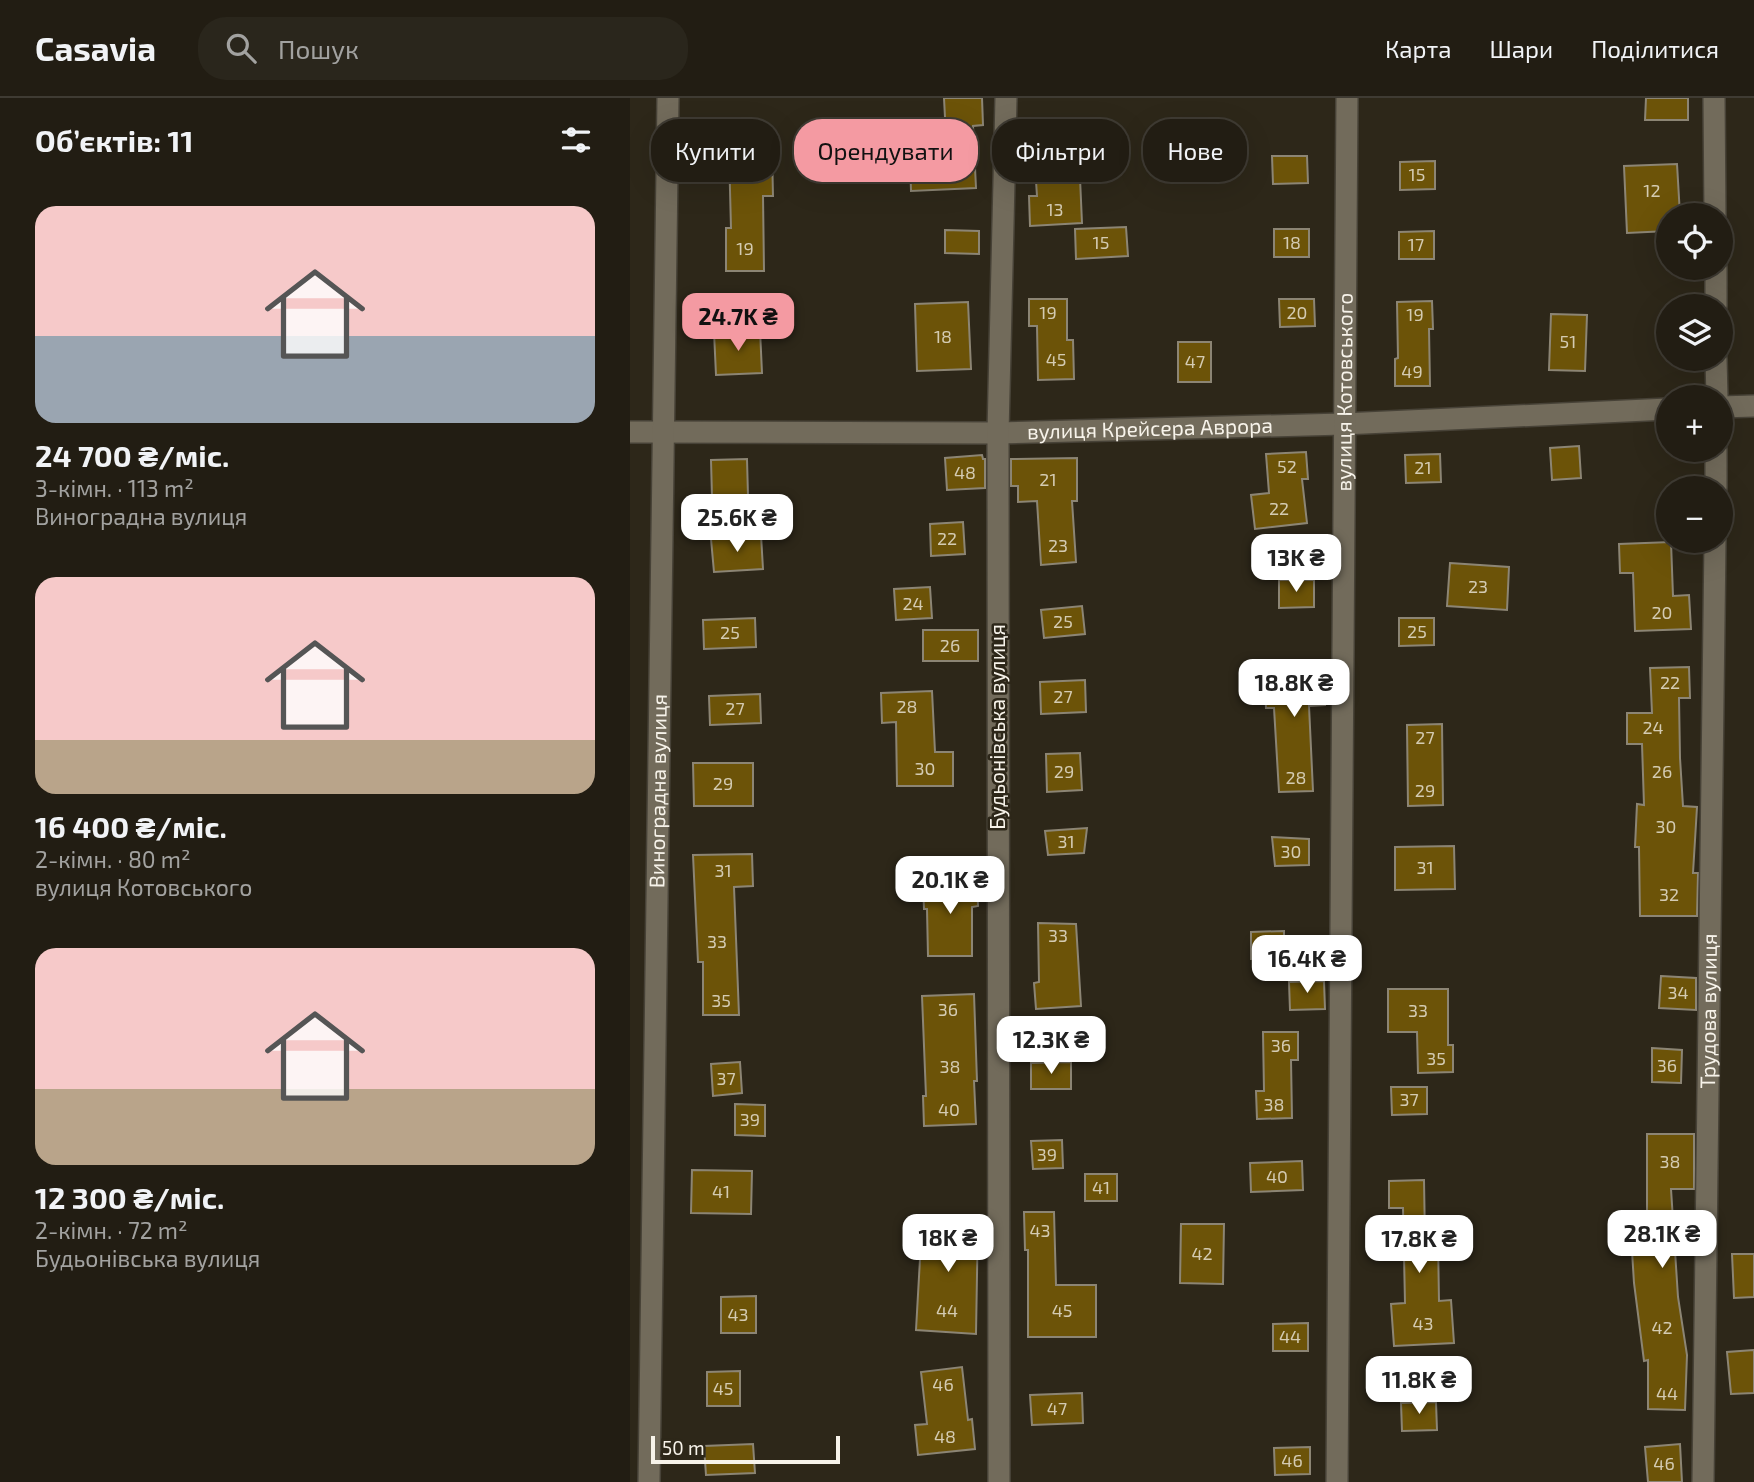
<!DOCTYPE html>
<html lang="uk">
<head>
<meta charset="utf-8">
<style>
	:root { --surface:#221d13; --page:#2a261c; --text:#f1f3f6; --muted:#a2a2a0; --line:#3f3b33; --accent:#f49aa2 }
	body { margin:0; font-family:"Exo 2",sans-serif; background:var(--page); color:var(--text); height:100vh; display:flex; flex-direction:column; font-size:26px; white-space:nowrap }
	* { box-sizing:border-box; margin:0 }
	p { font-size:23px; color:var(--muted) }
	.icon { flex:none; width:38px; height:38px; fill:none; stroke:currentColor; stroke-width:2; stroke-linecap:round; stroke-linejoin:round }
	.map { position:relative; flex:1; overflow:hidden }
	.details { display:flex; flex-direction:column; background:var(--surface); width:630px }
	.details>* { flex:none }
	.guide { position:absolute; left:21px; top:21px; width:665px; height:63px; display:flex; gap:14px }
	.fabs { position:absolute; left:1026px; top:105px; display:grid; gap:14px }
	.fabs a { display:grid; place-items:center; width:77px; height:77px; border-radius:50%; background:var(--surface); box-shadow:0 7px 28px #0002,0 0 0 2px var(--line); font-size:35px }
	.scale { position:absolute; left:21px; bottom:18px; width:189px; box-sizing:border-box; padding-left:7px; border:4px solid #f7f3ea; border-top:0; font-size:19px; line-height:24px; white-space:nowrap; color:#f7f3ea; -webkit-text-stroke:5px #2d2719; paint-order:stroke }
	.price { position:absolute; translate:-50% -60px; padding:0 16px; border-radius:14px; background:#fff; color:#222; font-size:23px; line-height:46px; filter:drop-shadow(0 2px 4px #0008) }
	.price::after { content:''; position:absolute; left:50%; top:42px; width:21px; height:16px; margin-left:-10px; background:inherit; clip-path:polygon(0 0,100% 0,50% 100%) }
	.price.active { background:var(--accent); color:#111 }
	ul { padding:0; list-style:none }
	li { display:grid; align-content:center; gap:14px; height:371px; padding:0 35px }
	li span { display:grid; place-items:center; height:217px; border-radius:21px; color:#555 }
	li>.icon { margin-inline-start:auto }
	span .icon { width:126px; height:126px; fill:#fffc; stroke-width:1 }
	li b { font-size:30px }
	h2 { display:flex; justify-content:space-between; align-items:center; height:84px; padding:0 35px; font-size:30px }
	.tag { padding:0 24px; border-radius:28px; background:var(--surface); box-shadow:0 7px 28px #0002,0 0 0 2px var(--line); font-size:24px; line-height:63px }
	.tag.active { background:var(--accent); color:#111 }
	header { display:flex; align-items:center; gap:42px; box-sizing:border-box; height:98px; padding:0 35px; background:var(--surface); border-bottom:2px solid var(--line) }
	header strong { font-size:33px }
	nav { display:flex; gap:38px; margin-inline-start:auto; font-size:24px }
	.search { width:490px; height:63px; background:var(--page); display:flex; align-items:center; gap:18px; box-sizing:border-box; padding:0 24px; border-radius:28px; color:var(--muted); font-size:26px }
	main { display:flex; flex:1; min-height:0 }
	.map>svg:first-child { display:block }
	.building { fill:#6c5308; stroke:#8c8574; stroke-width:2 }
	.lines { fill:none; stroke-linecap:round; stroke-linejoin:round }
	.minor-casing { stroke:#474237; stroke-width:24 }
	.minor { stroke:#726b5b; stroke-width:21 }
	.labels { text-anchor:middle; stroke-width:5; stroke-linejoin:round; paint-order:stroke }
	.number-label { font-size:18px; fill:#d4cbb2 }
	.street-label { font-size:21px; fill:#f7f3ea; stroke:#2d2719 }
</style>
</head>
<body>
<header>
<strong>Casavia</strong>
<div class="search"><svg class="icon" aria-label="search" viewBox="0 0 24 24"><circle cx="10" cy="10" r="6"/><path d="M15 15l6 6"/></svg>Пошук</div>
<nav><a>Карта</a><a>Шари</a><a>Поділитися</a></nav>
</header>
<main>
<section class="details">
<h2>Об’єктів: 11<svg class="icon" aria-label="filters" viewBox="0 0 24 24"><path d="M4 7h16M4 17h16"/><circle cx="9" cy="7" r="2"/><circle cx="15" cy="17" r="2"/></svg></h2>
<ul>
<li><span style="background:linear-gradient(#f6c9c9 60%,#9aa5b1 0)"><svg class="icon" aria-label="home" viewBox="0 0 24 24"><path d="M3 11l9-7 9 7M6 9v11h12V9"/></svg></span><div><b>24 700 ₴/міс.</b><p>3-кімн. · 113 m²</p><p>Виноградна вулиця</p></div></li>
<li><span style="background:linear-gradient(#f6c9c9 75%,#b9a48a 0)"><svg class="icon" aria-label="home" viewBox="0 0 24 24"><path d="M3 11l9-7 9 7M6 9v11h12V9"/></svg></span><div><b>16 400 ₴/міс.</b><p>2-кімн. · 80 m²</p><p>вулиця Котовського</p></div></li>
<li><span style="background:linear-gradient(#f6c9c9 65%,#b9a48a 0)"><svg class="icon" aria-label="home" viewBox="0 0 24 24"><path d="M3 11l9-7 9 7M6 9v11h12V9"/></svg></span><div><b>12 300 ₴/міс.</b><p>2-кімн. · 72 m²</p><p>Будьонівська вулиця</p></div></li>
</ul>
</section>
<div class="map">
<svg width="1124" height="1384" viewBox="0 0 1124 1384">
	<rect width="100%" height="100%" fill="#2d2719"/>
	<g class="building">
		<path d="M314 0H352L353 27 343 28 346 90 281 93 280 60 317 58Z"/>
		<path d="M1016 0H1058V22H1015Z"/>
		<path d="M456 51 457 80H450L452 125 400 128 399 98H407L404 53Z"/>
		<path d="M142 53 143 98H133L134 173H96V130H101L99 54Z"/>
		<path d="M642 58H677L678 85 643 86Z"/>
		<path d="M805 63V91L770 92V64Z"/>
		<path d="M1047 66 1050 117H1038V133L997 135 994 68Z"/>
		<path d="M496 129 498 158 446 161 445 131Z"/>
		<rect x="644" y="131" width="35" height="28"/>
		<path d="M315 132 349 133V156L315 155Z"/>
		<path d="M804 133V161H769V134Z"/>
		<path d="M399 201H437V242H443L444 281 408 282 407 228H399Z"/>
		<path d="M649 201H684L685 228 650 229Z"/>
		<path d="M802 203 803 231H799L800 288H765V261L768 260 767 204Z"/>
		<path d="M338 204 341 271 287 273 285 206Z"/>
		<path d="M921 216 957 217 955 273 919 272Z"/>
		<path d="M130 232 132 275 86 277 84 234Z"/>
		<rect x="548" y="244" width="33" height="40"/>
		<path d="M949 348 951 380 922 382 920 350Z"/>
		<path d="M676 354 678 381H672L677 425 625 431 621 397 639 395 636 356Z"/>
		<path d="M810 356 811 384 776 385 775 357Z"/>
		<path d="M352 357 353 361H355V390L317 392 315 360Z"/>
		<path d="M447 360V403H442L446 464 411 467 407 403 388 404V388H381V361Z"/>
		<path d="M117 361 118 398 82 399 81 362Z"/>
		<path d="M333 424 335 456 301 458 300 426Z"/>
		<path d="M131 437 133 471 84 474 81 441Z"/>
		<path d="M1041 444 1043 498 1059 497 1061 531 1005 533 1003 475H990L989 446Z"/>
		<path d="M820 465 879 469 877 512 817 508Z"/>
		<path d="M649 482H684V509L649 510Z"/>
		<path d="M300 489 302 520 266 522 264 491Z"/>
		<path d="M452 508 455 536 414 540 411 512Z"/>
		<path d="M125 520 126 549 74 551 73 522Z"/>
		<path d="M769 520H804V547L769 548Z"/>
		<rect x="293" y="532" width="55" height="31"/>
		<path d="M693 564 695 607 679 608 683 693 649 694 644 610H636L634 567Z"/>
		<path d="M1059 569 1060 600H1049L1050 660 1053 708 1067 709 1063 775H1068L1067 818H1010L1009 749H1005L1007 706 1014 707 1012 646H997V615H1022L1020 570Z"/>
		<path d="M455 582 456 614 411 616 410 584Z"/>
		<path d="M302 593 305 654H323V688H267L266 624 252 625 251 595Z"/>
		<path d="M130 596 131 625 80 627 79 598Z"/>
		<path d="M812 626 813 707 778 708 777 627Z"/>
		<path d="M450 655 452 692 417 694 416 656Z"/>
		<path d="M63 665H123V708H64Z"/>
		<path d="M457 730 454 755 418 757 415 733Z"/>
		<path d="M642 739 679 741V767L645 768Z"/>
		<path d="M824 748 825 791 765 792V749Z"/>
		<path d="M122 756 123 788 104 789 109 917H73V864H68L63 757Z"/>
		<path d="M347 781 348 808 342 809V858H298L297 811H294L293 784Z"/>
		<path d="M408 825 446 826 451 908 406 911 404 885 409 884Z"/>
		<path d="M654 833V860L621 861V834Z"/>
		<path d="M1031 878 1066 880V912L1029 910Z"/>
		<path d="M694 883 695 911 660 912 659 884Z"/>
		<path d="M758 891H818V947H823V974L788 975 787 934H758Z"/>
		<path d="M344 896 347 983H344L346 1026 294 1028 293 998H296L292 898Z"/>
		<path d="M633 934H668V962H661L662 1020 627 1021 626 993H634Z"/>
		<path d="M1022 950 1052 952 1051 985 1022 984Z"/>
		<path d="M110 964 112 995 83 998 81 966Z"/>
		<path d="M441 964V991H401V965Z"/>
		<path d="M761 989H797V1016L762 1017Z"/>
		<path d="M105 1006 135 1007V1038L105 1037Z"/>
		<path d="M1017 1036H1064V1091H1041L1048 1199 1057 1257 1055 1312 1018 1311V1262L1014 1263 1004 1185 1000 1121 1017 1120Z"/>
		<path d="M432 1042 433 1070 403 1071 401 1043Z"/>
		<path d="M672 1063 673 1092 621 1094 620 1065Z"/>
		<path d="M62 1072 122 1073 121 1116 61 1115Z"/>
		<rect x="455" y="1076" width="32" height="27"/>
		<path d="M794 1082 795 1142H808L809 1203 821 1202 824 1245 764 1248 761 1206 775 1205 773 1110H759V1083Z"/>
		<path d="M394 1114H424L426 1187H466V1239H398V1152H395Z"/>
		<path d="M288 1118H348L346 1236 286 1232 290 1161H288Z"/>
		<path d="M551 1126H594L593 1186 550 1185Z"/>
		<path d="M1102 1156H1124V1199L1104 1200Z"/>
		<path d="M126 1198V1235H91V1199Z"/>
		<path d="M678 1225V1253H643V1226Z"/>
		<path d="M1124 1252V1295L1101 1296 1097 1254Z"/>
		<path d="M332 1269 338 1322 342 1321 345 1351 288 1357 285 1327 297 1326 291 1274Z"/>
		<path d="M110 1273V1308H77V1274Z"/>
		<path d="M452 1295 453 1325 402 1327 400 1297Z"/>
		<path d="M806 1304 807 1332 772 1333 771 1305Z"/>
		<path d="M123 1346 125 1375 76 1377 74 1348Z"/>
		<path d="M1050 1346 1052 1384H1018L1015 1349Z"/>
		<path d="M680 1349V1376L645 1377 644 1350Z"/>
	</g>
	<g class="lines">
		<g class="minor-casing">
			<g id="minor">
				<path d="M1084 0 1085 117"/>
				<path d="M1086 170V208"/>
				<path d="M1086 261 1087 299"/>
				<path d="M1090 309 1124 308"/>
				<path id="s1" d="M0 334 368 335 713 326 1038 311"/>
				<path d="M1086 390V352"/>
				<path id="s2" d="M19 1384 38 0"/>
				<path d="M369 1384 368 335 376 0"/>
				<path id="s3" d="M707 1384 717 0"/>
				<path id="s4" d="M1073 1384 1085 443"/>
			</g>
		</g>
		<use href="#minor" class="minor"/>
	</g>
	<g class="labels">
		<g class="number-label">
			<text x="787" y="83">15</text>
			<text x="1022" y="99">12</text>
			<text x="425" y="118">13</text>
			<text x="471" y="151">15</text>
			<text x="662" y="151">18</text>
			<text x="786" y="153">17</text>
			<text x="115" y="157">19</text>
			<text x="418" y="221">19</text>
			<text x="667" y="221">20</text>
			<text x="785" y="223">19</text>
			<text x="313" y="245">18</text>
			<text x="938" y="250">51</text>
			<text x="426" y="268">45</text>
			<text x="565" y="270">47</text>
			<text x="782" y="280">49</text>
			<text x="657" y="375">52</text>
			<text x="793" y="376">21</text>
			<text x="335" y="381">48</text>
			<text x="418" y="388">21</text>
			<text x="649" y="417">22</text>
			<text x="317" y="447">22</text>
			<text x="428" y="454">23</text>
			<text x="848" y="495">23</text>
			<text x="283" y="512">24</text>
			<text x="1032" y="521">20</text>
			<text x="433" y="530">25</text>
			<text x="787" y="540">25</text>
			<text x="100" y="541">25</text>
			<text x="320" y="554">26</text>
			<text x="1040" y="591">22</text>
			<text x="433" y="605">27</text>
			<text x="277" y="615">28</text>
			<text x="105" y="617">27</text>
			<text x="1023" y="636">24</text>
			<text x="795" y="646">27</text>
			<text x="295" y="677">30</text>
			<text x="434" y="680">29</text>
			<text x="1032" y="680">26</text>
			<text x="666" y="686">28</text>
			<text x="93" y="692">29</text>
			<text x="795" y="699">29</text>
			<text x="1036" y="735">30</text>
			<text x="436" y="750">31</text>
			<text x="661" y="760">30</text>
			<text x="795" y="776">31</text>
			<text x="93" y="779">31</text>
			<text x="1039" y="803">32</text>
			<text x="428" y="844">33</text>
			<text x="87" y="850">33</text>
			<text x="1048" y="901">34</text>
			<text x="91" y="909">35</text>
			<text x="318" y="918">36</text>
			<text x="788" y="919">33</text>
			<text x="651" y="954">36</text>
			<text x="806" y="967">35</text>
			<text x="1037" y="974">36</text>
			<text x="320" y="975">38</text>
			<text x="96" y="987">37</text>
			<text x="779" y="1008">37</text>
			<text x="644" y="1013">38</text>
			<text x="319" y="1018">40</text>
			<text x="120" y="1028">39</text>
			<text x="417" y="1063">39</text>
			<text x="1040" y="1070">38</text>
			<text x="647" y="1085">40</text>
			<text x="471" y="1096">41</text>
			<text x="91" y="1100">41</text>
			<text x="410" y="1139">43</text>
			<text x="572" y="1162">42</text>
			<text x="317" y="1219">44</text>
			<text x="432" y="1219">45</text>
			<text x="108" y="1223">43</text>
			<text x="793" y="1232">43</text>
			<text x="1032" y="1236">42</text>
			<text x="660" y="1245">44</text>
			<text x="313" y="1293">46</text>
			<text x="93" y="1297">45</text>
			<text x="1037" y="1302">44</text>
			<text x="427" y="1317">47</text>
			<text x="315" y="1345">48</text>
			<text x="662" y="1369">46</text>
			<text x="1034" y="1372">46</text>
		</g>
		<g class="street-label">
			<text dy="7" stroke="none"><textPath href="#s3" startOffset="1090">вулиця Котовського</textPath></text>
			<text dy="7" stroke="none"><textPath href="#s1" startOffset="520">вулиця Крейсера Аврора</textPath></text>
			<text transform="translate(368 629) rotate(-90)" y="7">Будьонівська вулиця</text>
			<text dy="7" stroke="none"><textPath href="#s2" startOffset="691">Виноградна вулиця</textPath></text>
			<text dy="7" stroke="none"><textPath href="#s4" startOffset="471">Трудова вулиця</textPath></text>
		</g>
	</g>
</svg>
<div class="fabs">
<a><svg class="icon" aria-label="locate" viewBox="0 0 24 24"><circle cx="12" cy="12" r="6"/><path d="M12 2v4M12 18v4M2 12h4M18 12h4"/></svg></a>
<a><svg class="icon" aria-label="layers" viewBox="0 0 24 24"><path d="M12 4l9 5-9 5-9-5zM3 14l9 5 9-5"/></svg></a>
<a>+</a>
<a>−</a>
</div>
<div class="scale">50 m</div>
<b class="price active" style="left:108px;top:255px">24.7K ₴</b>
<b class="price" style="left:107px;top:456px">25.6K ₴</b>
<b class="price" style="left:666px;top:496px">13K ₴</b>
<b class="price" style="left:664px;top:621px">18.8K ₴</b>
<b class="price" style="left:320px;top:818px">20.1K ₴</b>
<b class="price" style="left:677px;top:897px">16.4K ₴</b>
<b class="price" style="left:421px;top:978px">12.3K ₴</b>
<b class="price" style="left:1032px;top:1172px">28.1K ₴</b>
<b class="price" style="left:318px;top:1176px">18K ₴</b>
<b class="price" style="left:789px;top:1177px">17.8K ₴</b>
<b class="price" style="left:789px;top:1318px">11.8K ₴</b>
<div class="guide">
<a class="tag">Купити</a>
<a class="tag active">Орендувати</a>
<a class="tag">Фільтри</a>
<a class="tag">Нове</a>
</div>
</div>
</main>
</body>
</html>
